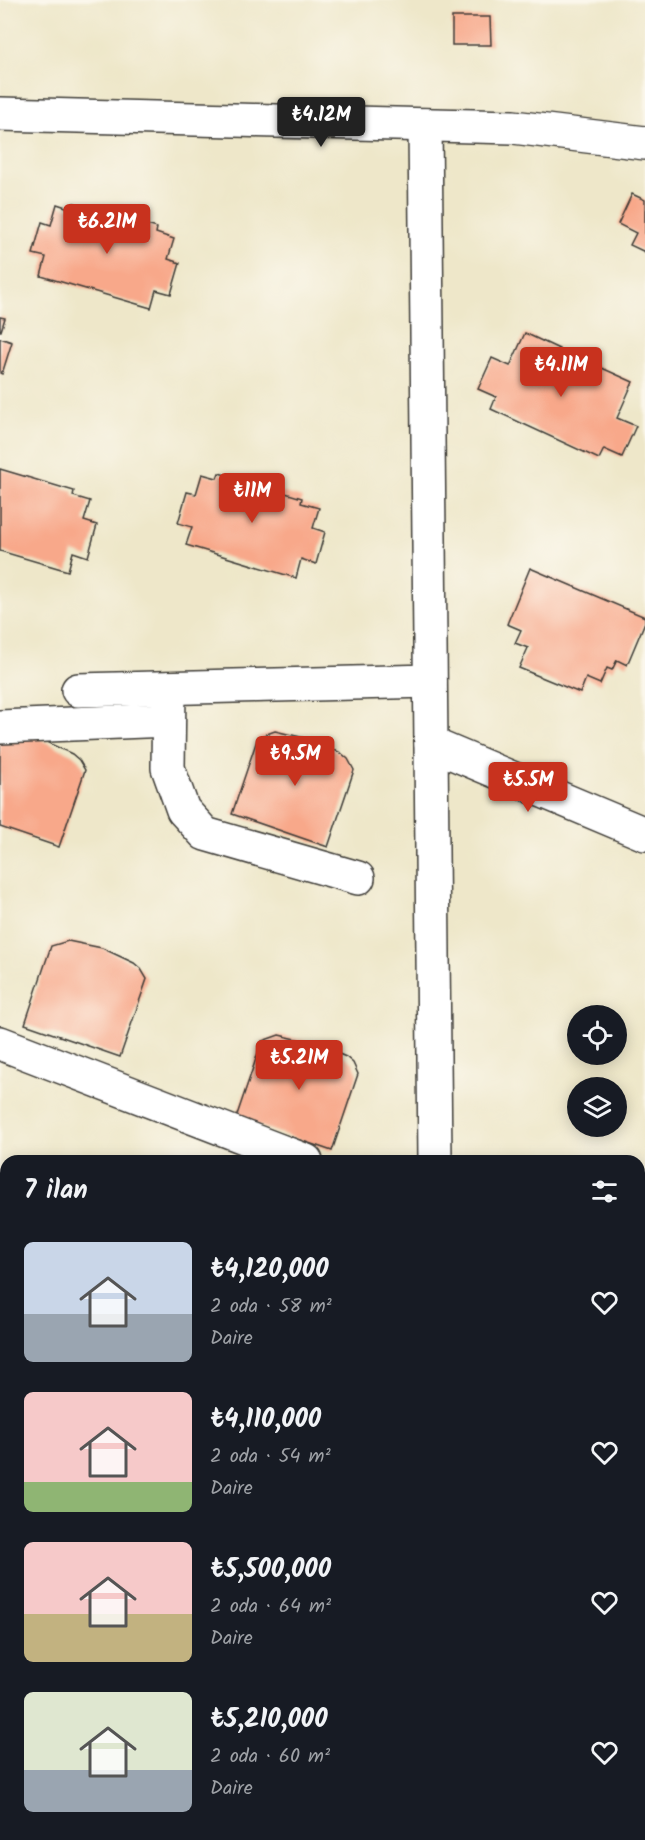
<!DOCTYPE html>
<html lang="tr">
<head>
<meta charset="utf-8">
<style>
	:root { --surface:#171b24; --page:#242831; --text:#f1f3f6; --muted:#9ea1a6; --accent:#c8321e }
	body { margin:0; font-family:Kalam,sans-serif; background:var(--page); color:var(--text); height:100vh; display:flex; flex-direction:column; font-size:22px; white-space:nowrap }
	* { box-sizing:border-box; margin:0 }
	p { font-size:20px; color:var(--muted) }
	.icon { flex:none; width:33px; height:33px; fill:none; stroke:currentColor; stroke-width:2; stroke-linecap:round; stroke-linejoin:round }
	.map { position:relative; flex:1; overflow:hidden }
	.panel { position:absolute; left:0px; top:1155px; width:645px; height:686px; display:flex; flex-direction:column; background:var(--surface); border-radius:18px 18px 0 0; box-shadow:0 3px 15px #0003 }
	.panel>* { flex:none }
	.tools { position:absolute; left:567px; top:1005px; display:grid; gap:12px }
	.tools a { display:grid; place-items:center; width:60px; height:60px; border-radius:50%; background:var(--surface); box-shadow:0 3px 15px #0003; font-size:30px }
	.price { position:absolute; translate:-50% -51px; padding:0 14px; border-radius:6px; background:var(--accent); color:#fff; font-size:20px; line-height:39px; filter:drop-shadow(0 2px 3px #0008) }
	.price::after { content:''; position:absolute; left:50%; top:36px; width:18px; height:14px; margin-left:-9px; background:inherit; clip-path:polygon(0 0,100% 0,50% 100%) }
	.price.on { background:#222; color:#fff }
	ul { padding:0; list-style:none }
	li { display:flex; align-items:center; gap:18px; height:150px; padding:0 24px }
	li span { display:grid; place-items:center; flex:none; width:168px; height:120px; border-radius:9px; color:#555 }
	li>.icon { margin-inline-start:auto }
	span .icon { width:72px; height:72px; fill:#fffc; stroke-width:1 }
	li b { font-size:26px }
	h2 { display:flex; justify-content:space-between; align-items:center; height:72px; padding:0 24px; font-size:26px }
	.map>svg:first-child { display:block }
	.building { fill:#f8a88a }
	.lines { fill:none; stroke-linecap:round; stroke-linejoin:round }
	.minor-casing { stroke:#3c3a36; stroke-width:36 }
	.minor { stroke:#fff; stroke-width:33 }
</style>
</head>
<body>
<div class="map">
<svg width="645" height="1840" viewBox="0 0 645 1840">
	<rect width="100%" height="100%" fill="#fbf7ec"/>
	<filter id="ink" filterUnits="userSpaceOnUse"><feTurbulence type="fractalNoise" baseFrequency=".0167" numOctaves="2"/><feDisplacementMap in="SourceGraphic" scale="12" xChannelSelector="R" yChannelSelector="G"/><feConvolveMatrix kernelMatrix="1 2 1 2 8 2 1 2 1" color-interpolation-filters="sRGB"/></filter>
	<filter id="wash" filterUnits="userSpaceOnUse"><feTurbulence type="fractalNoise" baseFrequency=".008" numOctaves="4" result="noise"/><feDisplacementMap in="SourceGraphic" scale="24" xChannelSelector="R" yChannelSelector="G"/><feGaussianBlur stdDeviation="1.35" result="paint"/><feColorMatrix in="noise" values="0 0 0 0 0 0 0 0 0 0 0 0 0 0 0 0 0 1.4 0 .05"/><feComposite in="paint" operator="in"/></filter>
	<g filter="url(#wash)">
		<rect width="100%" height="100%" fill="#eee7c9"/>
		<g id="blocks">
			<g class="building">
				<path d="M452 17H490L491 45H452Z"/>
				<path d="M632 194 645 200V252L630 245 636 233 618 224Z"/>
				<path d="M74 203 157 228 156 233 174 239 168 259 180 263 171 294 156 290 151 308 41 276 46 257 33 254 42 222 51 225 57 204 72 209Z"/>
				<path d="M0 317 5 318 1 331H0Z"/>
				<path d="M525 333 559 349 558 353 591 369 593 364 633 382 617 418 636 426 622 457 604 449 599 459 491 409 496 397 478 389 492 358 510 366Z"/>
				<path d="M0 338 12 342 2 374 0 373Z"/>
				<path d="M0 469 74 491 73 496 90 501 84 521 97 525 88 557 73 552 68 571 0 551Z"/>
				<path d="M219 473 302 498 301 503 319 508 313 528 325 532 316 564 301 559 296 578 186 545 192 527 178 523 187 492 196 494 202 474 217 478Z"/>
				<path d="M530 568 645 617V622L627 665 617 660 612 670 607 668 600 684 586 678 580 693 519 668 528 648 515 643 521 630 507 624Z"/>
				<path d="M275 731 309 739 341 753 348 759 354 770 328 847 232 814 258 737Z"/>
				<path d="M0 733 40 739 72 754 79 760 85 770 59 847 0 827Z"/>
				<path d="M68 941 102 948 134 963 141 969 147 979 120 1057 25 1024 51 946Z"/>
				<path d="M279 1035 313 1043 346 1057 353 1063 358 1074 332 1151 236 1118 262 1041Z"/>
				<path d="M639 1614 645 1619V1658L639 1665Z"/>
				<path d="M6 1658V1753L0 1750V1666Z"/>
				<path d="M142 1834H182L179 1840H151Z"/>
				<path d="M264 1834H357L359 1838 358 1840H262Z"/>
				<path d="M516 1834H613L622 1840H513Z"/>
			</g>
		</g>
	</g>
	<g filter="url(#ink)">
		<use href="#blocks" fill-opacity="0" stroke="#3c3a36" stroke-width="1.5"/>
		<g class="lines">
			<g class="minor-casing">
				<g id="minor">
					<path d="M0 114 513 127 645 143"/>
					<path d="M425 125 435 1161"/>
					<path d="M169 688 168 768 183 810 205 834 358 878"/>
					<path d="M78 690 430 681"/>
					<path d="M0 727 168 720"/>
					<path d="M431 744 645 834"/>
					<path d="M0 1043 306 1161"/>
					<path d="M0 1206 6 1208"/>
					<path d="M0 1536 6 1538"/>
					<path d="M639 1761 645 1762"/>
					<path d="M443 1834V1840"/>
				</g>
			</g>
			<use href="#minor" class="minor"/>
		</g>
	</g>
</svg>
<div class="tools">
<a><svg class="icon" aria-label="locate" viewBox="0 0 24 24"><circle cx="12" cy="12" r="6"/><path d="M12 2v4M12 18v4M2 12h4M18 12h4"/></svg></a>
<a><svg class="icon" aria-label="layers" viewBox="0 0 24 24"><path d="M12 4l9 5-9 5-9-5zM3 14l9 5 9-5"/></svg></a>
</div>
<b class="price on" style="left:321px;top:148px">₺4.12M</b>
<b class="price" style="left:107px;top:255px">₺6.21M</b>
<b class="price" style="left:561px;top:398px">₺4.11M</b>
<b class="price" style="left:252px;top:524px">₺11M</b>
<b class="price" style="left:295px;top:787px">₺9.5M</b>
<b class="price" style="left:528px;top:813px">₺5.5M</b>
<b class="price" style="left:299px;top:1091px">₺5.21M</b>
<section class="panel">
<h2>7 ilan<svg class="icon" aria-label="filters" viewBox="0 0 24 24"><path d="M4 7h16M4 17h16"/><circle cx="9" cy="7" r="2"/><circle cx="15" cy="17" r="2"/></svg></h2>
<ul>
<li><span style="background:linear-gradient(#c9d6e8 60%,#9aa5b1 0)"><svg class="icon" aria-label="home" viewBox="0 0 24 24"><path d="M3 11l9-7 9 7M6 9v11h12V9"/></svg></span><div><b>₺4,120,000</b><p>2 oda · 58 m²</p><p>Daire</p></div><svg class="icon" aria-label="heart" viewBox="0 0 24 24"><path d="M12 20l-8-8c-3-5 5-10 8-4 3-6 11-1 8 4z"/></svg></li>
<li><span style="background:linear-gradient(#f6c9c9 75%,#8fb573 0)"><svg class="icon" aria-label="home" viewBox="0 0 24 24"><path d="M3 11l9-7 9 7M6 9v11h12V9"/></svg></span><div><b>₺4,110,000</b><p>2 oda · 54 m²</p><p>Daire</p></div><svg class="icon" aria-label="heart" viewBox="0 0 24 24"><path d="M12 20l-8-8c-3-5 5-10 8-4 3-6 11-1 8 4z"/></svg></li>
<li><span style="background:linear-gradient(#f6c9c9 60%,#c2b280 0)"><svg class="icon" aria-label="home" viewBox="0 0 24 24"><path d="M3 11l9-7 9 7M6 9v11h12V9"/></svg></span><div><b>₺5,500,000</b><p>2 oda · 64 m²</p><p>Daire</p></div><svg class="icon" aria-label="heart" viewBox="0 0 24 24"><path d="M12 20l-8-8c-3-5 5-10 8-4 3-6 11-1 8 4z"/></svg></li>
<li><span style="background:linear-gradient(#dfe7d0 65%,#9aa5b1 0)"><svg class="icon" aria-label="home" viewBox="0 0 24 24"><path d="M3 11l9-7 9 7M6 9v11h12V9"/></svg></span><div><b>₺5,210,000</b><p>2 oda · 60 m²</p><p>Daire</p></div><svg class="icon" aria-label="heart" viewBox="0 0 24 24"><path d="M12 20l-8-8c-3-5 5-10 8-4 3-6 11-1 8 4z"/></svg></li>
</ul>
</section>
</div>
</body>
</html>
